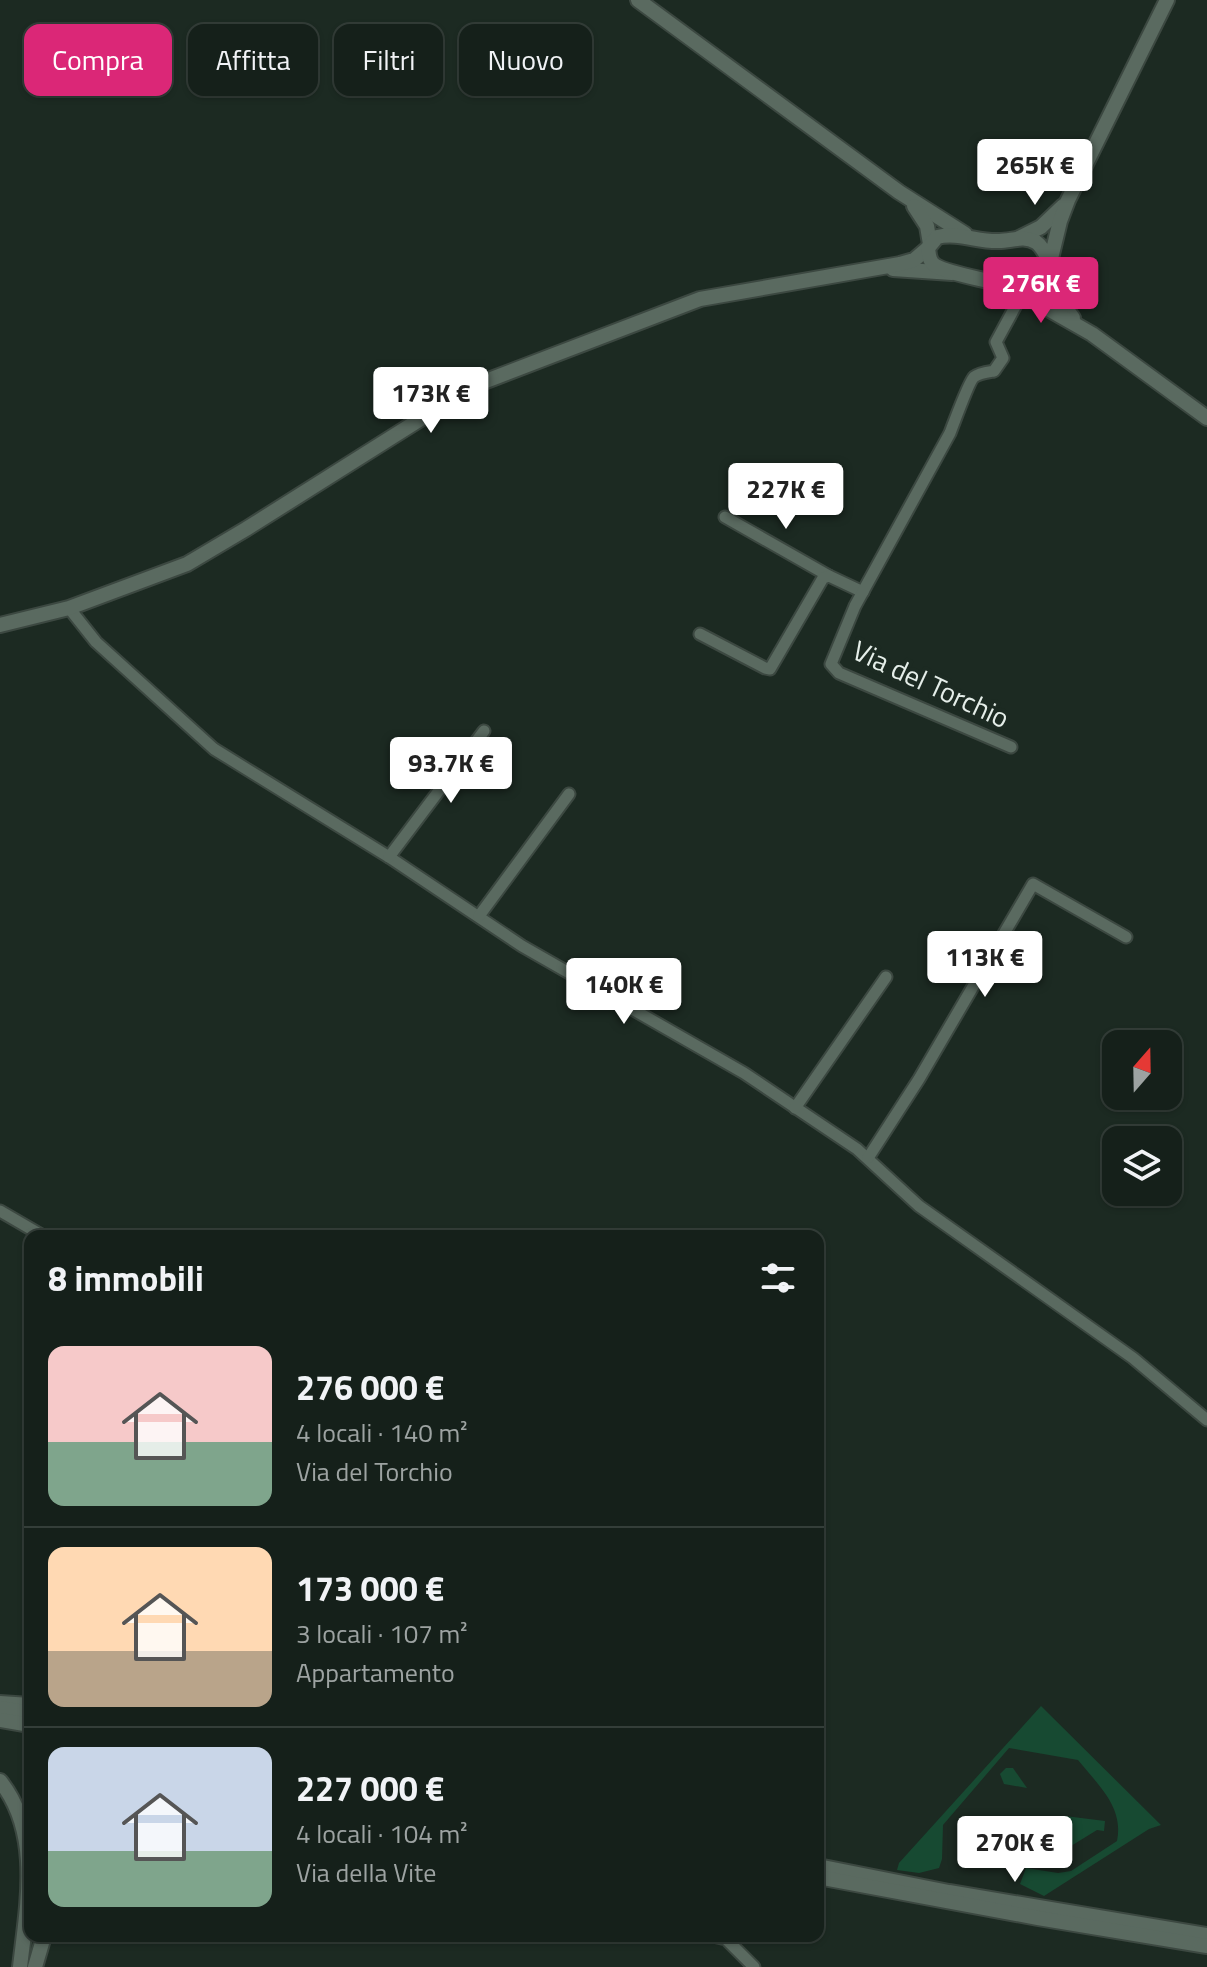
<!DOCTYPE html>
<html lang="it">
<head>
<meta charset="utf-8">
<style>
	:root { --surface:#15201a; --page:#1e2823; --text:#f1f3f6; --muted:#9da3a2; --line:#343e39; --accent:#db2777 }
	body { margin:0; font-family:"Titillium Web",sans-serif; background:var(--page); color:var(--text); height:100vh; display:flex; flex-direction:column; font-size:30px; white-space:nowrap }
	* { box-sizing:border-box; margin:0 }
	p { font-size:26px; color:var(--muted) }
	.icon { flex:none; width:44px; height:44px; fill:none; stroke:currentColor; stroke-width:2; stroke-linecap:round; stroke-linejoin:round }
	.map { position:relative; flex:1; overflow:hidden }
	.details { position:absolute; left:24px; top:1230px; width:800px; height:712px; display:flex; flex-direction:column; background:var(--surface); border-radius:16px; box-shadow:0 2px 6px #0004,0 0 0 2px var(--line) }
	.details>* { flex:none }
	.guide { position:absolute; left:24px; top:24px; width:800px; height:72px; display:flex; gap:16px }
	.needle { width:52px; rotate:20deg }
	.fabs { position:absolute; left:1102px; top:1030px; display:grid; gap:16px }
	.fabs a { display:grid; place-items:center; width:80px; height:80px; border-radius:16px; background:var(--surface); box-shadow:0 2px 6px #0004,0 0 0 2px var(--line); font-size:40px }
	.price { position:absolute; translate:-50% -68px; padding:0 18px; border-radius:8px; background:#fff; color:#222; font-size:26px; line-height:52px; filter:drop-shadow(0 2px 4px #0008) }
	.price::after { content:''; position:absolute; left:50%; top:48px; width:24px; height:18px; margin-left:-12px; background:inherit; clip-path:polygon(0 0,100% 0,50% 100%) }
	.price.active { background:var(--accent); color:#fff }
	ul { padding:0; list-style:none }
	li { display:flex; align-items:center; gap:24px; height:200px; padding:0 24px }
	li+li { border-top:2px solid var(--line) }
	li span { display:grid; place-items:center; flex:none; width:224px; height:160px; border-radius:16px; color:#555 }
	li>.icon { margin-inline-start:auto }
	span .icon { width:96px; height:96px; fill:#fffc; stroke-width:1 }
	li b { font-size:34px }
	h2 { display:flex; justify-content:space-between; align-items:center; height:96px; padding:0 24px; font-size:34px }
	.pill { padding:0 28px; border-radius:16px; background:var(--surface); box-shadow:0 2px 6px #0004,0 0 0 2px var(--line); font-size:28px; line-height:72px }
	.pill.active { background:var(--accent); color:#fff }
	.map>svg:first-child { display:block }
	.green { fill:#174a32 }
	.lines { fill:none; stroke-linecap:round; stroke-linejoin:round }
	.minor-casing { stroke:#3c4841; stroke-width:15 }
	.tertiary-casing { stroke:#3c4841; stroke-width:18 }
	.secondary-casing { stroke:#3c4841; stroke-width:18 }
	.minor { stroke:#5a6a60; stroke-width:11 }
	.tertiary { stroke:#5a6a60; stroke-width:14 }
	.secondary { stroke:#5a6a60; stroke-width:14 }
	.labels { text-anchor:middle; stroke-width:8; stroke-linejoin:round; paint-order:stroke }
	.street-label { font-size:28px; fill:#e5eee9; stroke:#1c2a22 }
</style>
</head>
<body>
<div class="map">
<svg width="1207" height="1967" viewBox="0 0 1207 1967">
	<rect width="100%" height="100%" fill="#1c2a22"/>
	<g class="green">
		<path d="M1041 1706 1161 1825 1149 1829 1044 1896 1020 1884 1026 1868 1058 1873 1071 1871 1117 1841C1124 1807 1098 1785 1078 1760L1009 1748 943 1825 942 1859 939 1868 919 1873 897 1870 899 1863Z"/>
		<path d="M1006 1768H1013L1027 1788 1004 1784 1000 1774Z"/>
		<path d="M1065 1816 1105 1821 1104 1831 1097 1830 1058 1854 1069 1827 1064 1825Z"/>
	</g>
	<g class="lines">
		<g class="minor-casing">
			<g id="minor">
				<path d="M725 517 829 576"/>
				<path d="M69 608 96 642 214 749 389 857 522 946 744 1073 857 1149 919 1206 1133 1358 1207 1420"/>
				<path d="M700 634 765 668 770 669 823 578 829 576 863 592"/>
				<path d="M1011 747 839 673 831 664 855 606 950 433C954 423 969 381 974 377 979 373 988 372 994 371L1003 358 996 342 1022 294"/>
				<path d="M389 857 484 731"/>
				<path d="M479 916 569 794"/>
				<path d="M795 1108 886 977"/>
				<path d="M868 1158 919 1079 1033 884 1126 937"/>
				<path d="M0 1211 43 1236"/>
				<path d="M713 1936 726 1939 754 1967"/>
			</g>
		</g>
		<g class="tertiary-casing">
			<g id="tertiary">
				<path d="M893 269 952 273"/>
				<path d="M0 625 69 608 187 564 246 529 473 386 700 299 900 264 914 260 928 248"/>
				<path d="M0 1703 30 1705"/>
				<path d="M0 1781C42 1833 27 1906 20 1967"/>
				<path d="M35 1967 44 1936"/>
			</g>
		</g>
		<g class="secondary-casing">
			<g id="secondary">
				<path d="M638 0 899 192 965 234"/>
				<path d="M914 206 927 226 930 244"/>
				<path d="M1019 238 1041 227 1063 206"/>
				<path d="M1050 263C1046 255 1043 247 1036 242 1023 235 1012 241 999 241 978 242 958 232 937 237L928 248C929 255 929 262 936 266 947 273 1010 286 1025 288H1033L1047 275 1060 221 1068 200 1167 0"/>
				<path d="M1050 268 1059 299 1073 318"/>
				<path d="M1015 290 1092 334 1207 418"/>
				<path d="M0 1708 30 1713"/>
				<path d="M0 1720 30 1725"/>
				<path d="M818 1866 949 1892 1207 1935"/>
				<path d="M818 1877 1038 1918 1207 1946"/>
			</g>
		</g>
		<use href="#minor" class="minor"/>
		<use href="#tertiary" class="tertiary"/>
		<use href="#secondary" class="secondary"/>
	</g>
	<g class="labels">
		<g class="street-label">
			<text transform="translate(931 684) rotate(25)" y="10">Via del Torchio</text>
		</g>
	</g>
</svg>
<div class="fabs">
<a><svg class="needle" viewBox="-14 -14 28 28"><path d="M0-13l5 13h-10z" fill="#e53935"/><path d="M0 13l5-13h-10z" fill="#9da3a2"/></svg></a>
<a><svg class="icon" aria-label="layers" viewBox="0 0 24 24"><path d="M12 4l9 5-9 5-9-5zM3 14l9 5 9-5"/></svg></a>
</div>
<b class="price" style="left:1035px;top:207px">265K €</b>
<b class="price active" style="left:1041px;top:325px">276K €</b>
<b class="price" style="left:431px;top:435px">173K €</b>
<b class="price" style="left:786px;top:531px">227K €</b>
<b class="price" style="left:451px;top:805px">93.7K €</b>
<b class="price" style="left:985px;top:999px">113K €</b>
<b class="price" style="left:624px;top:1026px">140K €</b>
<b class="price" style="left:1015px;top:1884px">270K €</b>
<div class="guide">
<a class="pill active">Compra</a>
<a class="pill">Affitta</a>
<a class="pill">Filtri</a>
<a class="pill">Nuovo</a>
</div>
<section class="details">
<h2>8 immobili<svg class="icon" aria-label="filters" viewBox="0 0 24 24"><path d="M4 7h16M4 17h16"/><circle cx="9" cy="7" r="2"/><circle cx="15" cy="17" r="2"/></svg></h2>
<ul>
<li><span style="background:linear-gradient(#f6c9c9 60%,#7fa58c 0)"><svg class="icon" aria-label="home" viewBox="0 0 24 24"><path d="M3 11l9-7 9 7M6 9v11h12V9"/></svg></span><div><b>276 000 €</b><p>4 locali · 140 m²</p><p>Via del Torchio</p></div></li>
<li><span style="background:linear-gradient(#ffd9b3 65%,#b9a48a 0)"><svg class="icon" aria-label="home" viewBox="0 0 24 24"><path d="M3 11l9-7 9 7M6 9v11h12V9"/></svg></span><div><b>173 000 €</b><p>3 locali · 107 m²</p><p>Appartamento</p></div></li>
<li><span style="background:linear-gradient(#c9d6e8 65%,#7fa58c 0)"><svg class="icon" aria-label="home" viewBox="0 0 24 24"><path d="M3 11l9-7 9 7M6 9v11h12V9"/></svg></span><div><b>227 000 €</b><p>4 locali · 104 m²</p><p>Via della Vite</p></div></li>
</ul>
</section>
</div>
</body>
</html>
